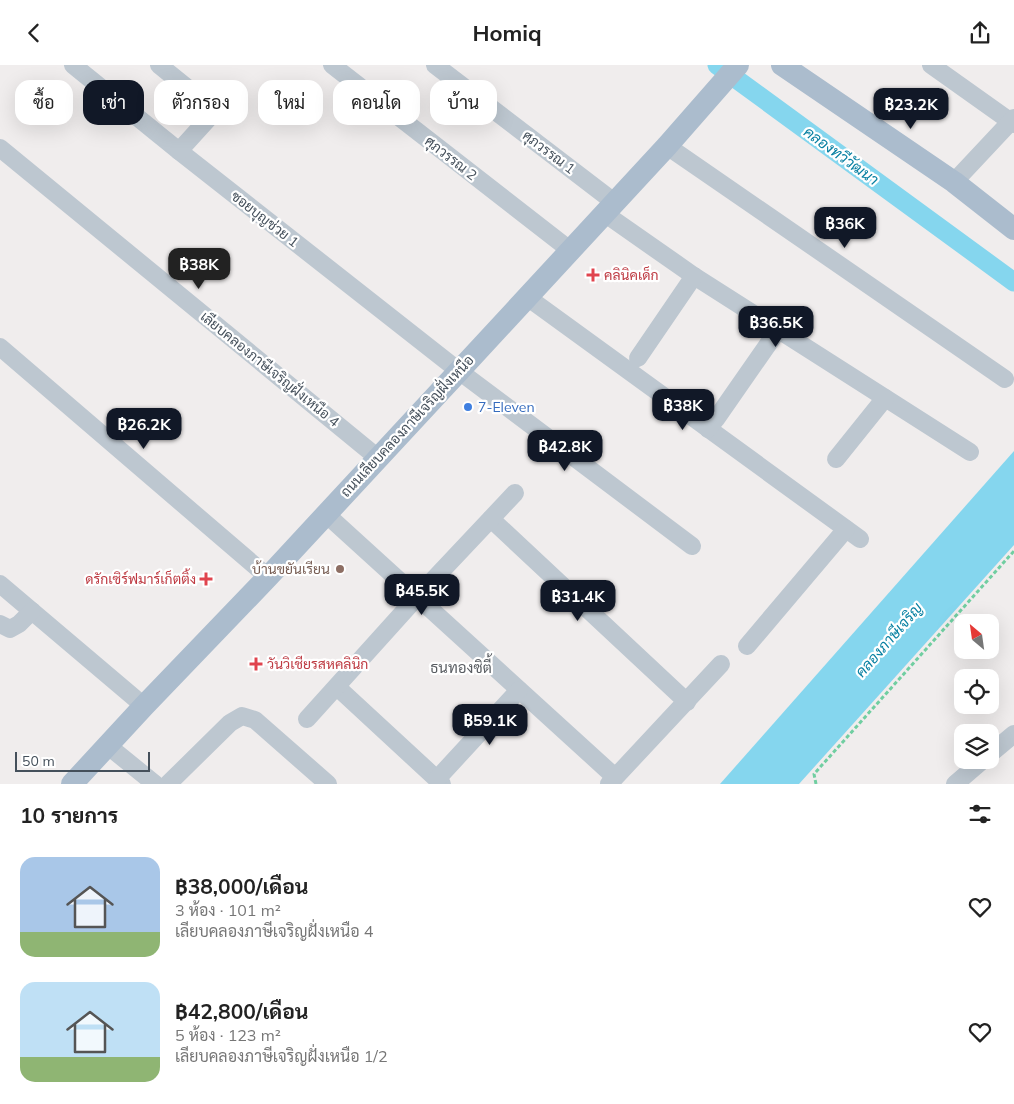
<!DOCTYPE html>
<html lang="th">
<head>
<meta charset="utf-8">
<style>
	:root { --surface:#fff; --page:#f6f6f6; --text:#222; --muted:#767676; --accent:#111827 }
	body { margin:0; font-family:Mulish,Sarabun,sans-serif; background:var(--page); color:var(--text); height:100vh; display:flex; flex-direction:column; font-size:19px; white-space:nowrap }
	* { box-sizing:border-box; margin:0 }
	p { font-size:16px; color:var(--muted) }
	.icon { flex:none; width:28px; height:28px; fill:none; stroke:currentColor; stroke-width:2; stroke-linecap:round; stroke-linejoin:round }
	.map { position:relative; height:719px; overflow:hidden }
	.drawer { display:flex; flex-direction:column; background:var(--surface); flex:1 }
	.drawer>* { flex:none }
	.guide { position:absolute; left:15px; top:15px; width:500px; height:45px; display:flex; gap:10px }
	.needle { width:32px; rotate:331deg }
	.controls { position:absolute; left:954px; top:549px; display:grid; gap:10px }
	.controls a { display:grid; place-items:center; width:45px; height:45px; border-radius:10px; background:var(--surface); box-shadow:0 5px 20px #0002; font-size:25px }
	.scale { position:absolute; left:15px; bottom:12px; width:135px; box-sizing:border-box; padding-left:5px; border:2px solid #45505b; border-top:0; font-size:14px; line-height:18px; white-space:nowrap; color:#45505b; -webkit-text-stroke:4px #fff; paint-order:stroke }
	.price { position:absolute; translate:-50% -42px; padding:0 11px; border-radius:10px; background:var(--accent); color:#fff; font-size:16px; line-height:32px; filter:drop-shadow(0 1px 2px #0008) }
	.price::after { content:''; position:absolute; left:50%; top:30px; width:15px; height:11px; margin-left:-8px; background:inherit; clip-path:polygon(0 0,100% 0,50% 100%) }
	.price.current { background:#222; color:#fff }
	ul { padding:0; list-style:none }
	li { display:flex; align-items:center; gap:15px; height:125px; padding:0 20px }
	li span { display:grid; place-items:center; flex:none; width:140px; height:100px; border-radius:15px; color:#555 }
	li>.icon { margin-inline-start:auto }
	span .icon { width:60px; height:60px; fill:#fffc; stroke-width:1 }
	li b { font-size:21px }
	h2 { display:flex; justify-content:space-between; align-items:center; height:60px; padding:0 20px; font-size:21px }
	.chip { padding:0 18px; border-radius:15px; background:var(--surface); box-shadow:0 5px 20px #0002; font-size:18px; line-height:45px }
	.chip.current { background:var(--accent); color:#fff }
	header { display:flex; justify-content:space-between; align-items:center; height:65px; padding:0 20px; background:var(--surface); font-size:22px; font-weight:700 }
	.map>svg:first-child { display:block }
	.water { fill:#85d6ee }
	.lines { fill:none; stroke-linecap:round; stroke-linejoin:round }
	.canal { stroke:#85d6ee; stroke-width:19 }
	.path { stroke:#70cea1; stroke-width:3; stroke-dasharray:4 2.5; stroke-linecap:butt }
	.minor { stroke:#bdc7d0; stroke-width:18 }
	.major { stroke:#abbccd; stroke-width:22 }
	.health-dot { fill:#e0444e; stroke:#fff; stroke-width:2 }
	.shop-dot { fill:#3f7fe0; stroke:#fff; stroke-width:2 }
	.education-dot { fill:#8d6e63; stroke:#fff; stroke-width:2 }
	.labels { text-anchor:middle; stroke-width:4.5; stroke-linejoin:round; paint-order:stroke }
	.street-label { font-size:14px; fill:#45505b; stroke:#fff }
	.health-label { font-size:14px; fill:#be3a42; stroke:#fff; text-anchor:start }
	.shop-label { font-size:14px; fill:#366cbe; stroke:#fff; text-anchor:start }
	.education-label { font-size:14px; fill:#785e54; stroke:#fff; text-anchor:end }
	.water-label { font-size:15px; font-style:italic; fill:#0880a2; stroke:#fff }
	.neighbourhood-label { font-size:15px; fill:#595d62; stroke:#fff }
</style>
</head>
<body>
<header><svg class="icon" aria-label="back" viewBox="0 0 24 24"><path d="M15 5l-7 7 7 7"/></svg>Homiq<svg class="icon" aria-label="share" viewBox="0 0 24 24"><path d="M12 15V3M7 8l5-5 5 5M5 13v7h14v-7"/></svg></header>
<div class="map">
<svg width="1014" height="719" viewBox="0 0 1014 719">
	<rect width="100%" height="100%" fill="#f0eded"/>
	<path class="water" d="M1014 386V480L799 719H720Z"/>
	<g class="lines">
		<path class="canal" d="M717 0 1014 217"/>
		<path class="path" d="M816 719 814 709 1014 486"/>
		<g class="minor">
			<path d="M73 0 179 86 459 306 692 481"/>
			<path d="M159 0 206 38 210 45 208 54 179 86"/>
			<path d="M332 0 570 185"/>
			<path d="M435 0 614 137"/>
			<path d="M931 0 1014 59"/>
			<path d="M667 81 1005 314"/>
			<path d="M0 83 378 393"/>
			<path d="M954 117 1014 53"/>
			<path d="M604 148 694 211 970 387"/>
			<path d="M527 232 860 474"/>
			<path d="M0 282 268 512"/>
			<path d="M638 293 694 211"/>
			<path d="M708 364 716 354 778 265"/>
			<path d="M836 394 885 333"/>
			<path d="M326 449 615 712"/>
			<path d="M491 454 687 637"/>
			<path d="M0 519 144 641"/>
			<path d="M0 559 10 564 19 559 32 546"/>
			<path d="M747 581 846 464"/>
			<path d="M337 622 442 719"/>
			<path d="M307 654 417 532 515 428"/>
			<path d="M107 680 155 719"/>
			<path d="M990 689 1014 669"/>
			<path d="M437 714 519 625"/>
			<path d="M168 719 230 658 242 651 255 655 328 719"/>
			<path d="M609 719 721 599"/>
			<path d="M955 719 983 695"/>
		</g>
		<g class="major">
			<path d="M782 0 954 117 1014 164"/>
			<path d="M72 719 144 641 268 512 459 306 667 81 738 0"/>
		</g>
	</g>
	<g class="health-dot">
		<path d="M590.5 202.5h5v5h5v5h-5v5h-5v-5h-5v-5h5z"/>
		<path d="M203.5 506.5h5v5h5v5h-5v5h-5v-5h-5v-5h5z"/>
		<path d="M253.5 591.5h5v5h5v5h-5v5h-5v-5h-5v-5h5z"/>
	</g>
	<circle class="shop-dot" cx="468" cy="342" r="5"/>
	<circle class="education-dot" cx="340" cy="504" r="5"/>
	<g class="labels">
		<g class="street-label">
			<text transform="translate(549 87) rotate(37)" y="5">ศุภวรรณ 1</text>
			<text transform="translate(451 93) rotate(38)" y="5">ศุภวรรณ 2</text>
			<text transform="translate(265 154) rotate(38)" y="5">ซอยบุญช่วย 1</text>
			<text transform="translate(270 304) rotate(39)" y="5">เลียบคลองภาษีเจริญฝั่งเหนือ 4</text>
			<text transform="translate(407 361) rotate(-47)" y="5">ถนนเลียบคลองภาษีเจริญฝั่งเหนือ</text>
		</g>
		<g class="health-label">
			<text x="604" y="215">คลินิคเด็ก</text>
			<text x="196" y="519" text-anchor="end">ดรักเซิร์ฟมาร์เก็ตติ้ง</text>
			<text x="267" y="604">วันวิเชียรสหคลินิก</text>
		</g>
		<g class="shop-label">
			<text x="478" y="347">7-Eleven</text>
		</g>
		<g class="education-label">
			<text x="330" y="509">บ้านขยันเรียน</text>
		</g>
		<g class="water-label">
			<text transform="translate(841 91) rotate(36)" y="5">คลองทวีวัฒนา</text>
			<text transform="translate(889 575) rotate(-49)" y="5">คลองภาษีเจริญ</text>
		</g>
		<g class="neighbourhood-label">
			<text x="461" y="608">ธนทองซิตี้</text>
		</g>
	</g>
</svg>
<div class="controls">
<a><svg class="needle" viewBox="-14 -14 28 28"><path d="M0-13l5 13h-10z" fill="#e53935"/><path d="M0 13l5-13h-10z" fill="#767676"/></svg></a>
<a><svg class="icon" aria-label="locate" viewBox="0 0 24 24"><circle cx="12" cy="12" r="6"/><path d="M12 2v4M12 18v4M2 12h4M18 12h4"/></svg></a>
<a><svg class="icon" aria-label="layers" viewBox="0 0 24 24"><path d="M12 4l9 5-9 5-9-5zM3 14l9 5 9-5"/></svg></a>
</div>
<div class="scale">50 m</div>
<b class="price" style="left:911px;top:65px">฿23.2K</b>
<b class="price" style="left:845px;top:184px">฿36K</b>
<b class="price current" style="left:199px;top:225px">฿38K</b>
<b class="price" style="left:776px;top:283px">฿36.5K</b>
<b class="price" style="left:683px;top:366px">฿38K</b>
<b class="price" style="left:144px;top:385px">฿26.2K</b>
<b class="price" style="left:565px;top:407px">฿42.8K</b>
<b class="price" style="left:422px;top:551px">฿45.5K</b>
<b class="price" style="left:578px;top:557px">฿31.4K</b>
<b class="price" style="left:490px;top:681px">฿59.1K</b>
<div class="guide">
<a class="chip">ซื้อ</a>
<a class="chip current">เช่า</a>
<a class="chip">ตัวกรอง</a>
<a class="chip">ใหม่</a>
<a class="chip">คอนโด</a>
<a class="chip">บ้าน</a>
</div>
</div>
<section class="drawer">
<h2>10 รายการ<svg class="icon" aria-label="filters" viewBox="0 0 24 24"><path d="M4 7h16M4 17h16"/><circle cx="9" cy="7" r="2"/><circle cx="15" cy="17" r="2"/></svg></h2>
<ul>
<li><span style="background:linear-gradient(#a9c7e8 75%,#8fb573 0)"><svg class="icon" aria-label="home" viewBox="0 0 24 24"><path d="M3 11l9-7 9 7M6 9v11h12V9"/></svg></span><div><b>฿38,000/เดือน</b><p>3 ห้อง · 101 m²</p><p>เลียบคลองภาษีเจริญฝั่งเหนือ 4</p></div><svg class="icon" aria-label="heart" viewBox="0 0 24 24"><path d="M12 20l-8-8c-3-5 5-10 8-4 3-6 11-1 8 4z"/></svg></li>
<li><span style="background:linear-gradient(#bfe0f5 75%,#8fb573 0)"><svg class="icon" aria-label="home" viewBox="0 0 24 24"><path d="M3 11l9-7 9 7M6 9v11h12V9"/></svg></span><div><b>฿42,800/เดือน</b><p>5 ห้อง · 123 m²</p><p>เลียบคลองภาษีเจริญฝั่งเหนือ 1/2</p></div><svg class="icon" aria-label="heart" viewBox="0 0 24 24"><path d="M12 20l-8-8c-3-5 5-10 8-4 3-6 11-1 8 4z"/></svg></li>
</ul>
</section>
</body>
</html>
